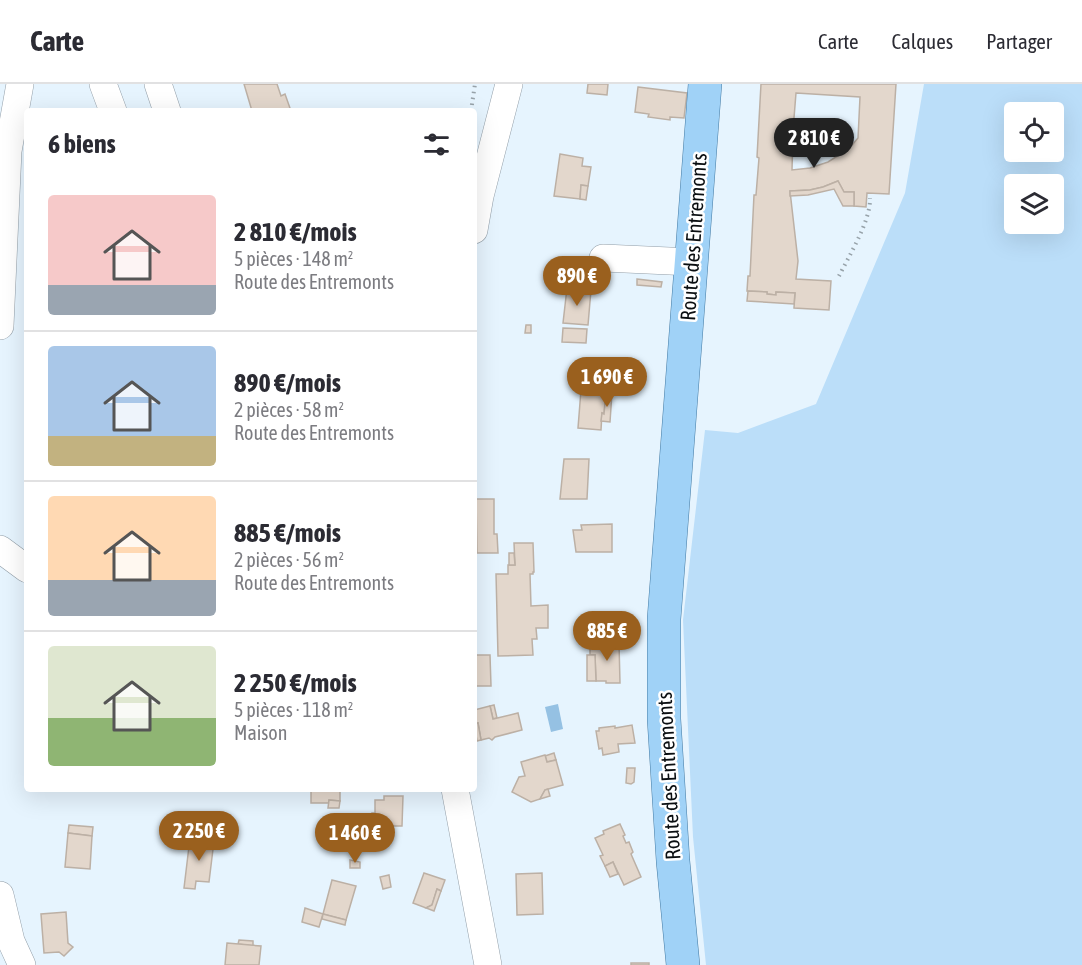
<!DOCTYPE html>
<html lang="fr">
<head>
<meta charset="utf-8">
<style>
	:root { --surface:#fff; --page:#f7f7f7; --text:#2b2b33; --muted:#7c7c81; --line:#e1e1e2; --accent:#9a601e }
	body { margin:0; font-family:"Asap Condensed",sans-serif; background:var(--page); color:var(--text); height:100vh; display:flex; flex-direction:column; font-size:22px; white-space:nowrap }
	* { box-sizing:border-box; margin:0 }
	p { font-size:20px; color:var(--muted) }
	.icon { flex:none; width:33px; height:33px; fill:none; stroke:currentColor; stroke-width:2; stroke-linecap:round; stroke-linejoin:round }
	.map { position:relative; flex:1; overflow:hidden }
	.sheet { position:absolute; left:24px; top:24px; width:453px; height:684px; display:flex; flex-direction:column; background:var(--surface); border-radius:6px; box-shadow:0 6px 24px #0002 }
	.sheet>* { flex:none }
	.buttons { position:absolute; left:1004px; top:18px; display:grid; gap:12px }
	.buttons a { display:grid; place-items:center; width:60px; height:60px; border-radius:6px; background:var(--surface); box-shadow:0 6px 24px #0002; font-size:30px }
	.price { position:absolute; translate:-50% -51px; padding:0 14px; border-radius:21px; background:var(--accent); color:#fff; font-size:20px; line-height:39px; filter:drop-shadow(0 2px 3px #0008) }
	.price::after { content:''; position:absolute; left:50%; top:36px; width:18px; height:14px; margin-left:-9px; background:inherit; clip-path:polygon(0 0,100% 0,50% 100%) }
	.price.active { background:#222; color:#fff }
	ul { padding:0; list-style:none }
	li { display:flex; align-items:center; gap:18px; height:150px; padding:0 24px }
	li+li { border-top:2px solid var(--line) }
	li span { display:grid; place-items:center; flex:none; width:168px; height:120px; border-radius:6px; color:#555 }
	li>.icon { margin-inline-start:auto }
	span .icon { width:72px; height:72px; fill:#fffc; stroke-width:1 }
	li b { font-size:26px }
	h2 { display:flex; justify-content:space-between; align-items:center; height:72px; padding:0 24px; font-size:26px }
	header { display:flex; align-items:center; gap:36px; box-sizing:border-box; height:84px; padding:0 30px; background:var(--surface); border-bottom:2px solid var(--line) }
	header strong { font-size:28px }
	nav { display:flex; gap:33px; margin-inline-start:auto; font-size:21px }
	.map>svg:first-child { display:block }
	.green { fill:#bbdef9; fill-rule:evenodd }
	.water { fill:#95c1e3 }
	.building { fill:#e3d7cc; stroke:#bcb0a5; stroke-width:1.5; fill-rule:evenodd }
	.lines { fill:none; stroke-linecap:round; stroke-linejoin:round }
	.minor-casing { stroke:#929ea8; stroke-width:28 }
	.major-casing { stroke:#437aa3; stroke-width:34 }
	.path { stroke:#97a2a9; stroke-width:4; stroke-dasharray:1.5 4.5; stroke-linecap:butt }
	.minor { stroke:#fff; stroke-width:27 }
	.major { stroke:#a0d2f7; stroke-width:33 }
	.labels { text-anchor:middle; stroke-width:5; stroke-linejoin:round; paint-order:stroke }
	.street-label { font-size:21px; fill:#0a0e11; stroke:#fff }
</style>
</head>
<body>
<header>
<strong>Carte</strong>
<nav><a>Carte</a><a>Calques</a><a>Partager</a></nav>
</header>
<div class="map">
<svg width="1082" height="881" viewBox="0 0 1082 881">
	<rect width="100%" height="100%" fill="#e6f4fe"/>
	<path class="green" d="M924 0H1082V881H706L693 753 683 536 705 346 738 349 816 320 905 109ZM1053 28V68H1014V28ZM1053 100V140H1014V100Z"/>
	<path class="water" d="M558 620 563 645 551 648 545 623Z"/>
	<g class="building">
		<path d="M244 0H277L281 12 285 10 291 27H252Z"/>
		<path d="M588 0H608L607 11 587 9Z"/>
		<path d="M761 0H896L889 110 867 109 866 123 854 122V108H844L838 97 823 103 810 106 790 107 798 177 796 195 831 197 829 226 794 224 795 209 776 208V211L767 210V208L747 207 748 192H750L754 111H756L759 74 757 73ZM796 9 860 13 858 54 853 60 844 68 828 78 810 84 792 86 793 49 797 42 794 34Z"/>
		<path d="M638 3 687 9 684 34 670 33V36L648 33 649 30 635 28Z"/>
		<path d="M560 70 583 74 582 82 591 83 588 102 581 101 580 115 554 112Z"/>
		<path d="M838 97 844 108H854V122H843L834 105 808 111 790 112V107L810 106 823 103Z"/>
		<path d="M581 101 588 102 586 116 580 115Z"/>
		<path d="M637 195 662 198 661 203 637 201Z"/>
		<path d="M567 204 591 206 588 241 563 239Z"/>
		<path d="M748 207 767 208V210L776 211V208L795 209 794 220 747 217Z"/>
		<path d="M526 241H531V249H525Z"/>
		<path d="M563 244 587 245 586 259 562 258Z"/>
		<path d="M581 306 606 308 604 330 602 329 601 346 578 344Z"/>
		<path d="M606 308 612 309 610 338 601 337 602 329 604 330Z"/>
		<path d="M564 375H589L587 415H560Z"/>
		<path d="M476 415H494V450H497L498 469H477Z"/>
		<path d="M612 440V468H576L573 446H582L581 441Z"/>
		<path d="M514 459H533L534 488H533V490H530L531 522 548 521V544H536L537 555H532L533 571 498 572 496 490H508V481H515Z"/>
		<path d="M509 469H514L515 481H509Z"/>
		<path d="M590 559H619L620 599H606V597H596L595 571H590Z"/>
		<path d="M474 571H490L491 602H474Z"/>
		<path d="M587 571H595L596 597H587Z"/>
		<path d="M494 621 497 634 493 635 490 622Z"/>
		<path d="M490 622 493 635 518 629 522 646 495 653 492 656 489 654 481 656 478 639 474 640V626Z"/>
		<path d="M478 639 481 656 477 657 474 640Z"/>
		<path d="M632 641 635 659 618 660 619 668 603 671 602 664 599 665 596 647H599V644L615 642V644Z"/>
		<path d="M554 669 556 676 547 678 545 672Z"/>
		<path d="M545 671 547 678 556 676 563 701 545 706 540 715 531 718 512 708 519 693 525 692 521 678Z"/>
		<path d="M627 684H635L634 698 631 700 626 699Z"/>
		<path d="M311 705H340V717L329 716V719H311Z"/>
		<path d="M548 705 550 712 540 715 545 706Z"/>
		<path d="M384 712H403L402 742H387V746L375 745V738H372V729H375V716H384Z"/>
		<path d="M329 716 340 717 339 724H328Z"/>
		<path d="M620 740 625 751 623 752 626 759 629 758 633 768 631 770 641 793 624 801 613 778 605 782 600 772 603 771 595 754 604 750 603 747Z"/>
		<path d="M69 741 93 743 92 752 68 749Z"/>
		<path d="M68 749 92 752 90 785 65 783Z"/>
		<path d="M190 754 214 757 209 798 196 797 195 805 184 804Z"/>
		<path d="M350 776 360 778V784H350Z"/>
		<path d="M613 778 618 790 610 793 605 782Z"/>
		<path d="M424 789 445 796 441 807 437 805 432 821 426 824 413 819Z"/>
		<path d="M542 789 543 830 517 831 516 790Z"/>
		<path d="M389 791 391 803 383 805 380 793Z"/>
		<path d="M332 796 356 802 346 836 323 830Z"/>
		<path d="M437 805 441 807 434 827 426 824 432 821Z"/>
		<path d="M305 824 323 830 319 843 302 838Z"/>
		<path d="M66 828 68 859 73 863 64 872 59 868 44 869 41 830Z"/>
		<path d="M323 830 346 836 345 841 322 835Z"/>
		<path d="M239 856 253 857V862L238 860Z"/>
		<path d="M227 859 261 862 259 881H225Z"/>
		<rect x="631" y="879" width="18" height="2"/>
	</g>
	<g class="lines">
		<g class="minor-casing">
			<g id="minor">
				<path d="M103 0 113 27"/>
				<path d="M158 0 167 27"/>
				<path d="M474 146 480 112 509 0"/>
				<path d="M603 174 692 178"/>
				<path d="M0 242 8 67 20 0"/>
				<path d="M0 465 27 485"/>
				<path d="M455 705 488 881"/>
				<path d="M0 811 11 857 22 881"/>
			</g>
		</g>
		<g class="major-casing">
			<path id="major" d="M683 881 673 777 664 635V535L705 0"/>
		</g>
		<g class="path">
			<path d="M471 27 475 0"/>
			<path d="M839 192C849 172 871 136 870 114"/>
		</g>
		<use href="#minor" class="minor"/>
		<use href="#major" class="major"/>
	</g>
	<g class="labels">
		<g class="street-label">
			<text transform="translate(694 153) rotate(-86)" y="7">Route des Entremonts</text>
			<text transform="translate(669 692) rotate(-93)" y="7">Route des Entremonts</text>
		</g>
	</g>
</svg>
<div class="buttons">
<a><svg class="icon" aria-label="locate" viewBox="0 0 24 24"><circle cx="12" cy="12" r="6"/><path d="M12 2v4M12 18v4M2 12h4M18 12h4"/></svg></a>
<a><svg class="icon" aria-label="layers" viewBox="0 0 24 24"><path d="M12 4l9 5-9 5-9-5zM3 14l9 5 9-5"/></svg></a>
</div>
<b class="price active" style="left:814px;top:85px">2 810 €</b>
<b class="price" style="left:577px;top:223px">890 €</b>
<b class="price" style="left:607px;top:324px">1 690 €</b>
<b class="price" style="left:607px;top:578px">885 €</b>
<b class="price" style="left:199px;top:778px">2 250 €</b>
<b class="price" style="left:355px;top:780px">1 460 €</b>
<section class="sheet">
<h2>6 biens<svg class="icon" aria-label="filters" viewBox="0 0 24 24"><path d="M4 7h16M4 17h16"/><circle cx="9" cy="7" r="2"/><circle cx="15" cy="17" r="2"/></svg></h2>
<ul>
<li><span style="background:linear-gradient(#f6c9c9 75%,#9aa5b1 0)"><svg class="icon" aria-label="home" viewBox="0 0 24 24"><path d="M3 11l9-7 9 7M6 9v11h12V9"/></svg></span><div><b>2 810 €/mois</b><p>5 pièces · 148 m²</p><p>Route des Entremonts</p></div></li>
<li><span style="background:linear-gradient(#a9c7e8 75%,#c2b280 0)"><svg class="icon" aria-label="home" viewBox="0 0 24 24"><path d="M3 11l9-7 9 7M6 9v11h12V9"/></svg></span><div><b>890 €/mois</b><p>2 pièces · 58 m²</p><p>Route des Entremonts</p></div></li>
<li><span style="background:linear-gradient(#ffd9b3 70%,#9aa5b1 0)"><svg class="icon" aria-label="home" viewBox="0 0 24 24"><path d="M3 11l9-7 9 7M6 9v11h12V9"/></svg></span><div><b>885 €/mois</b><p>2 pièces · 56 m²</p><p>Route des Entremonts</p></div></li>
<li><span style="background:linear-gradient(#dfe7d0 60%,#8fb573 0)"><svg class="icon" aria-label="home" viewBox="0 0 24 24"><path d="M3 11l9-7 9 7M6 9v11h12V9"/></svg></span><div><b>2 250 €/mois</b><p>5 pièces · 118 m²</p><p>Maison</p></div></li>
</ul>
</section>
</div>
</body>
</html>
